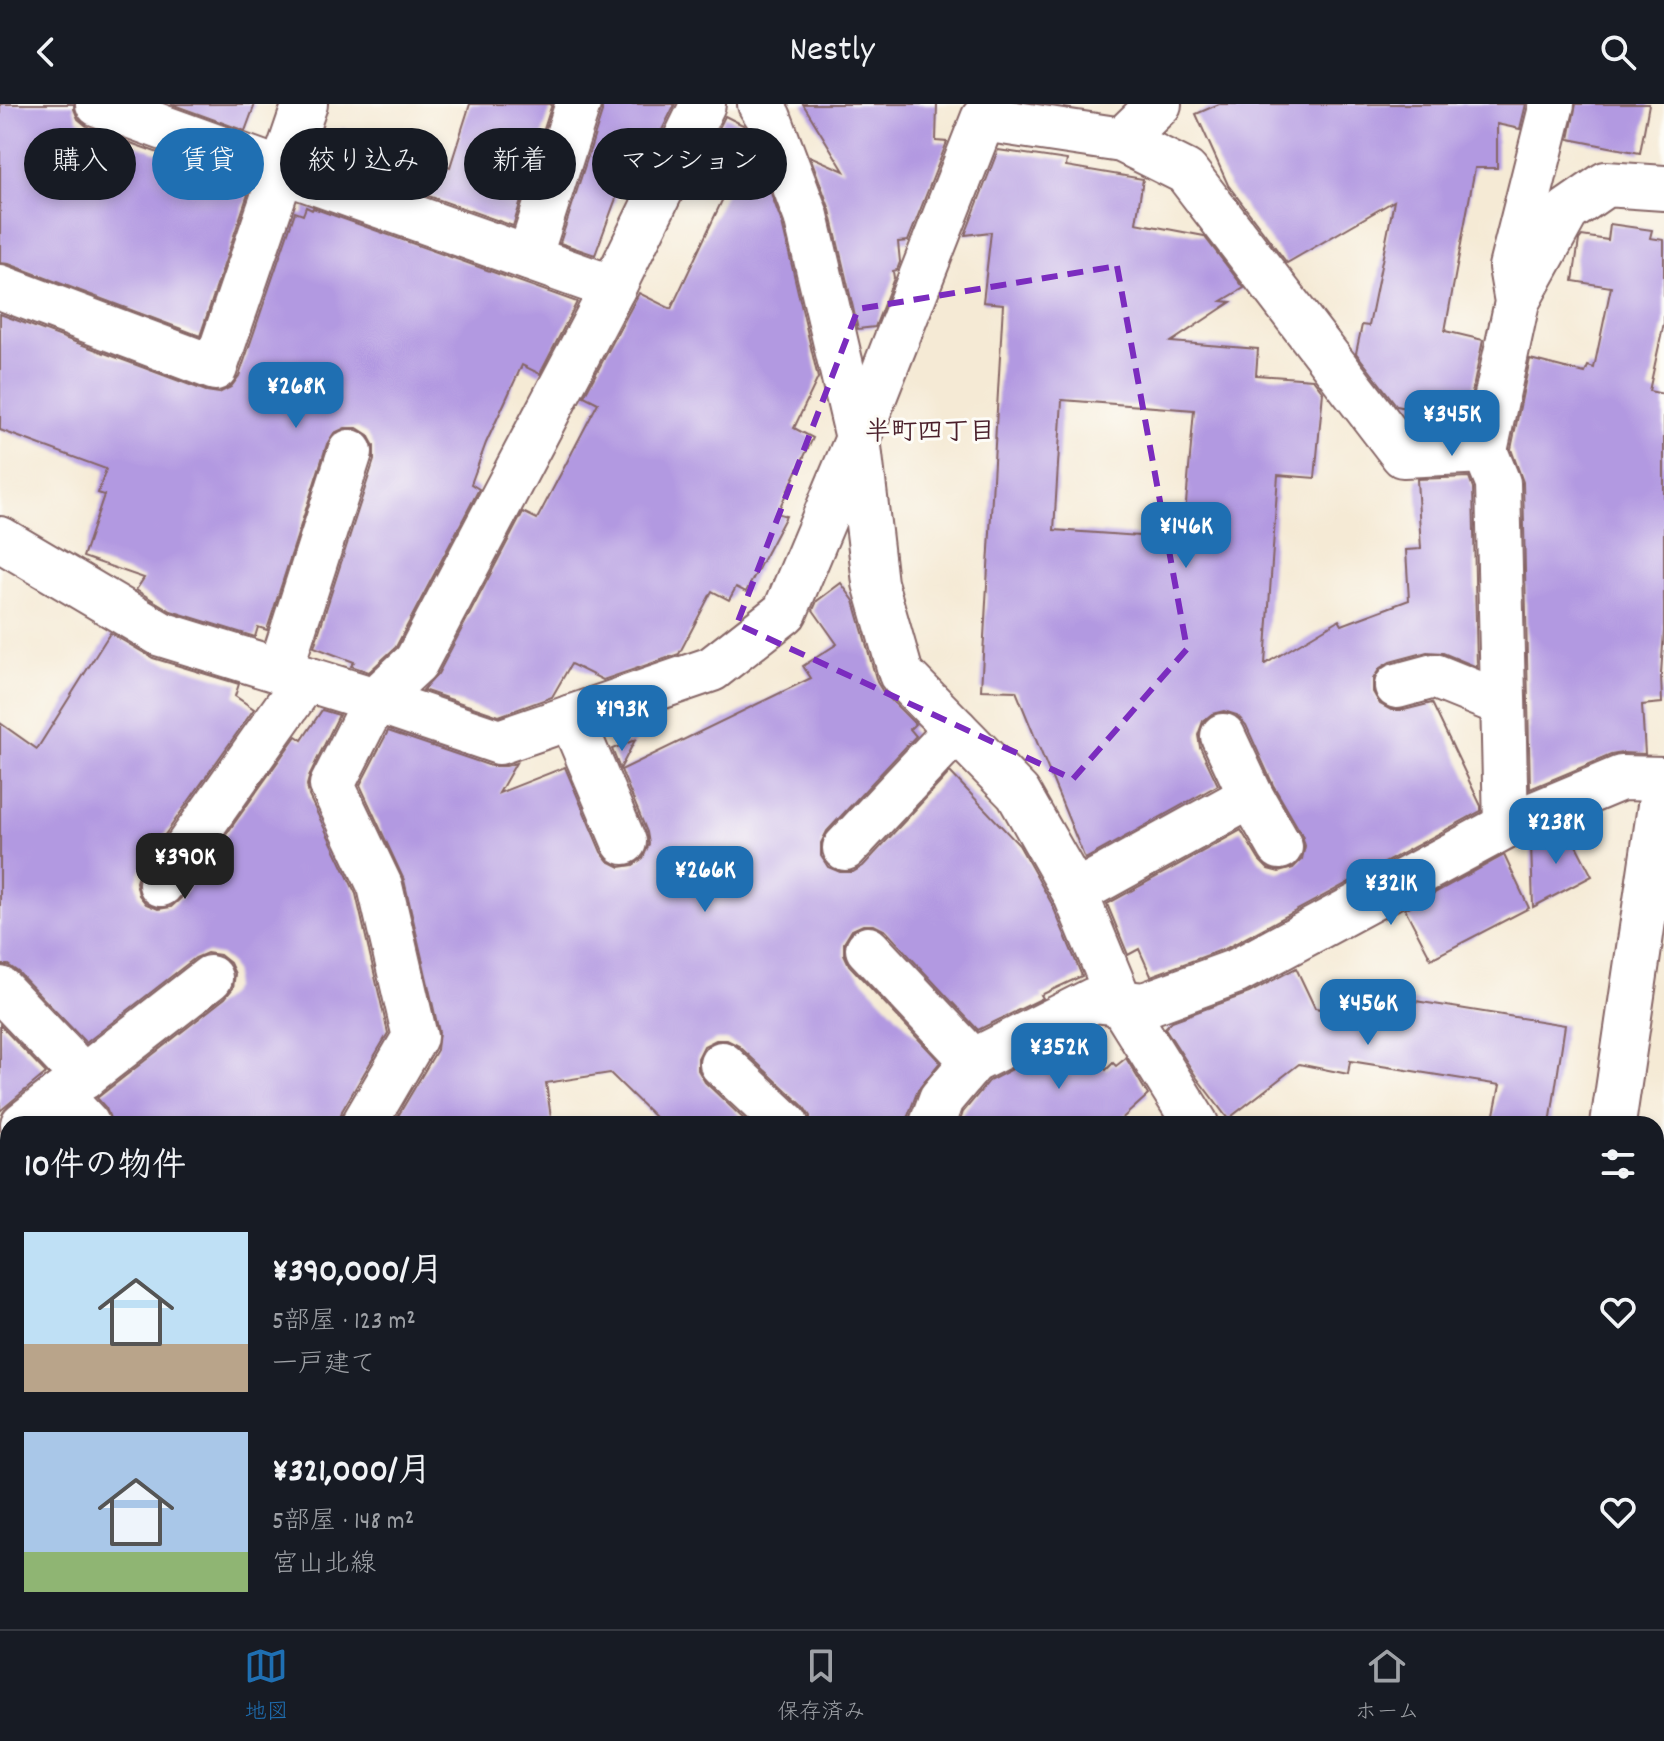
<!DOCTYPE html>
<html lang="ja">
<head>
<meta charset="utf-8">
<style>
	:root { --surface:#171b24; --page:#242831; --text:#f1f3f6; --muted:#9ea1a6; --line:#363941; --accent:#1f6fb2 }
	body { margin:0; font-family:Dekko,"Klee One",sans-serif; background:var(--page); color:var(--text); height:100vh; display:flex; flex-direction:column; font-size:30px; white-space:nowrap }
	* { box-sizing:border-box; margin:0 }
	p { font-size:26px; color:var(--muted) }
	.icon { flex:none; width:44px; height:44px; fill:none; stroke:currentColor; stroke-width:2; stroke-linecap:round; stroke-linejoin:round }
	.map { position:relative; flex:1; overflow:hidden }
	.side { position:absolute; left:0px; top:1012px; width:1664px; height:514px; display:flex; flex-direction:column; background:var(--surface); border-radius:24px 24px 0 0; box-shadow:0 4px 12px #0003 }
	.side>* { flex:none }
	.top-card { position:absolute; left:24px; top:24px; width:800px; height:72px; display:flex; gap:16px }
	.price { position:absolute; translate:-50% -68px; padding:0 18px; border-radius:16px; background:var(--accent); color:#fff; font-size:26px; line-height:52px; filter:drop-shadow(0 2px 4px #0008) }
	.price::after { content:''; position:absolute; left:50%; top:48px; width:24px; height:18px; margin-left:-12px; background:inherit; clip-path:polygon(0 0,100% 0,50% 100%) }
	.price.active { background:#222; color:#fff }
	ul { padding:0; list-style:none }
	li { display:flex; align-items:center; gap:24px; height:200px; padding:0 24px }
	li span { display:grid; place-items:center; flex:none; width:224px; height:160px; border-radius:0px; color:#555 }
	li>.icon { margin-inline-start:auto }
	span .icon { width:96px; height:96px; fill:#fffc; stroke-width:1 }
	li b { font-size:34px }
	h2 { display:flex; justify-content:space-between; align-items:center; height:96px; padding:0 24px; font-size:34px }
	.chip { padding:0 28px; border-radius:36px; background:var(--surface); box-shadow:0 4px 12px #0003; font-size:28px; line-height:72px }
	.chip.active { background:var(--accent); color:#fff }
	header { display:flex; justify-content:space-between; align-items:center; height:104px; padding:0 24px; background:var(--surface); font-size:36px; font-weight:600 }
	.dock { display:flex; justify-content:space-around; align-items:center; height:112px; border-top:2px solid var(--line); background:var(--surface); font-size:22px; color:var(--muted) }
	.dock a { display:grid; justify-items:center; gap:4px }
	.dock .active { color:var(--accent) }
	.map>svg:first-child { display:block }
	.building { fill:#b299e1; fill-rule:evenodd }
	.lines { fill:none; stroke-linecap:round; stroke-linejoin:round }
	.minor-casing { stroke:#866666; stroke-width:48 }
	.minor { stroke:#fff; stroke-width:44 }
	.marked { fill:none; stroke:#7b2cbf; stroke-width:6; stroke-dasharray:16 10; stroke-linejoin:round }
	.labels { text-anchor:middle; stroke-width:6; stroke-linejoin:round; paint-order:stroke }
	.neighbourhood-label { font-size:26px; font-weight:bold; fill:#4a1f2b; stroke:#fdfcf7 }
</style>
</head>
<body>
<header><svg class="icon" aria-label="back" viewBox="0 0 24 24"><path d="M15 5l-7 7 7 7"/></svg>Nestly<svg class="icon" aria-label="search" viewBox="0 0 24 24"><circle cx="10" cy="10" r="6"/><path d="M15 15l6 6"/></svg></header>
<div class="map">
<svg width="1664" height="1525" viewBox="0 0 1664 1525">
	<rect width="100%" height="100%" fill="#fdfcf7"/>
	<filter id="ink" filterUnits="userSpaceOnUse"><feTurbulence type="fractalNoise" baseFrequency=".0125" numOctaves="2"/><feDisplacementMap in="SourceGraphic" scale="16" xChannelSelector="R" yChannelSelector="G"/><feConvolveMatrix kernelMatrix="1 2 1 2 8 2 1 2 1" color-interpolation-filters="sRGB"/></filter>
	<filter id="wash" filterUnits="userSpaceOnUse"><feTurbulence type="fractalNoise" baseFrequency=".006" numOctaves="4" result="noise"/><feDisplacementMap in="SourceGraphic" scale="32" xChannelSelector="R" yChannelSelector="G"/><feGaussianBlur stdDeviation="1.8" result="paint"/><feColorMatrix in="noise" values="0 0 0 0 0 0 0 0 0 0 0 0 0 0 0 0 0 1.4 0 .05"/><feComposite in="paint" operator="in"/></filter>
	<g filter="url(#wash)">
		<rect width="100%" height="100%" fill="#f5ead5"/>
		<g id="blocks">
			<g class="building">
				<path d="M0 0H74V5L78 15 89 24 228 74 225 82 248 90 200 232 9 160 0 159Z"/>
				<path d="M171 0H255L245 27Z"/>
				<path d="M470 0H552L513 122 330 57 342 24 450 63Z"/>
				<path d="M602 0H675L646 58 631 54 595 151 560 139 602 8Z"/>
				<path d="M803 0H937L936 37 947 38 908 137 898 138 900 158 897 166 893 167 894 174 875 223 858 225 830 106 810 52 844 67Z"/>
				<path d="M1219 0H1526L1520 25 1497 20V64H1475L1445 227 1483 236 1465 323 1415 325V306L1397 302 1356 249 1362 221 1369 222 1394 97 1287 159 1228 81 1196 10Z"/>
				<path d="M1576 0H1649L1640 49 1569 35Z"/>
				<path d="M725 12 743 21 747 25 782 119 818 274 794 324 813 334 777 409 786 412 746 488 736 483 729 496 712 487 679 550 603 576 571 560 552 593 499 612 423 586 438 570 523 408 537 415 598 299 584 292 639 189 671 205 726 88 695 73Z"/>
				<path d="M998 46 1067 56 1066 62 1143 75 1136 119 1204 132 1244 184 1222 197 1231 198 1171 238 1258 245 1256 271 1313 275 1323 288 1315 374 1278 371 1265 560 1339 516 1342 521 1409 496 1406 446 1421 445 1417 375 1469 373 1473 384 1477 563 1443 549 1427 548 1390 558 1380 564 1373 575V588L1380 600 1391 606H1404L1432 599 1481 702V707L1227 844 1151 872 1139 845 1128 851 1107 800 1241 726 1259 756 1268 765 1279 768 1293 764 1302 755 1305 742 1302 731 1273 681 1246 621 1237 611 1224 607 1212 610 1203 617 1198 631 1200 643 1218 681 1085 755 1016 587 981 586 1003 200 983 198 991 128 965 131ZM1062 296 1194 306 1183 435 1054 426Z"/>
				<path d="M306 103 312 106 313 104 577 198 540 270 522 261 486 339 471 380 479 385 396 543 369 568 351 562 354 558 314 543 374 356V342L368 331 357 324H345L334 329 327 340 267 526 258 523 255 533 171 507 136 486 144 474 83 453 104 391 98 389 106 365 0 326V210L206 287 219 289 231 283 239 272 295 108 303 111Z"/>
				<path d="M1610 120 1652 126 1650 134 1664 136V219L1649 287 1664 290V527L1661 570 1662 599 1642 601 1645 650 1622 649 1611 651 1530 685 1523 378 1511 345 1530 255 1585 269 1588 262 1594 264 1611 183 1573 177 1579 136 1582 132 1608 136Z"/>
				<path d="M841 479 854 497 877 578 883 588 915 620 910 625 916 632 827 727 821 739V752L828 763 840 768H853L863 762 950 668 1019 741 1052 800 1082 872 1041 891 1043 894 978 926 886 827 874 821H863L852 826 844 839V850L849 861 940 958 918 986 908 1012V1020H810V1012L803 1002 739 942 727 936H716L704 942 698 954V966L705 978 749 1020H662L610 969 546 979 552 1020H411L398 1012 437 946 439 928 404 776 360 681 388 627 491 662H506L516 659 499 689 565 663 601 748 608 757 620 763 633 761 643 754 649 740 647 728 621 666 811 574 803 562 837 540 813 506 817 497Z"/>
				<path d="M110 529 153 554 239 580 235 592 254 605 140 766 136 778 139 791 146 800 158 805 171 803 181 794 296 632 302 636 322 606 339 611 310 670 307 681 309 692 356 790 388 929 342 1007 339 1020H114L111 1017 106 1004 97 994 225 894 233 884 235 870 230 859 220 851 207 849 195 854 86 939 18 868 8 861H0V619L37 645Z"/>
				<path d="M635 636 620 665 612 645Z"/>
				<path d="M1567 724 1592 772 1533 803 1531 739Z"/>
				<path d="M1504 751 1529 804 1431 855 1405 805Z"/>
				<path d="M1296 864 1315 904 1382 915 1384 895H1403L1565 921 1550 1020H1492L1500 981 1350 957 1348 970 1299 960 1228 1015 1197 974 1165 924 1172 917 1249 889Z"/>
				<path d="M0 921 46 969 0 1007Z"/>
				<path d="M1077 932 1106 966 1113 959 1116 962 1126 954 1148 991 1116 1020H959L963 1008 989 977Z"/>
			</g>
		</g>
	</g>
	<g filter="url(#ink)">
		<use href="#blocks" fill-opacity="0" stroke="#866666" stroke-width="2"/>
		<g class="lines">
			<g class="minor-casing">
				<g id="minor">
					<path d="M98 0 283 67 613 184"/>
					<path d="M760 0 769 14 806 112 858 334 875 479 901 570 1018 689 1075 789 1120 898 1196 1020"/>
					<path d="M1122 36 1159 0"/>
					<path d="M529 154 578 0"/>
					<path d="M0 183 215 264 305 0"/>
					<path d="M1520 192 1567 107 1606 80 1664 84"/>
					<path d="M0 435 161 530 375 596 499 638 712 565 785 508 858 334 983 15 1122 36 1186 68 1403 351 1485 347"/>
					<path d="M280 567 350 348"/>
					<path d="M1397 582 1434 572 1503 600"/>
					<path d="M571 613 624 738"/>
					<path d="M1223 632 1251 692 1280 743"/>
					<path d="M1506 722 1498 379 1485 347 1517 198 1511 163 1552 0"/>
					<path d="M845 744 956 626"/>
					<path d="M161 780 306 575"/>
					<path d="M1075 789 1251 692"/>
					<path d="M868 845 973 957"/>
					<path d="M0 885 84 973"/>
					<path d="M722 960 786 1020"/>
					<path d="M60 991 87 1020"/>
					<path d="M23 1020 210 874"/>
					<path d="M364 1020 415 933 380 782 332 681 375 596 416 558 613 184 703 0"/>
					<path d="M932 1020 941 995 973 957 1094 896 1144 901 1237 867 1506 722 1621 674 1664 675"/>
					<path d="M1613 1020 1664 675"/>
					<path d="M1656 1173 1664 1174"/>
					<path d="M0 1330 8 1325"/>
					<path d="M287 1525 290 1518"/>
					<path d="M1098 1525 1099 1518"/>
					<path d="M1310 1525 1311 1518"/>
					<path d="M1554 1525 1555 1518"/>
				</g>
			</g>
			<use href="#minor" class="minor"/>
		</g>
	</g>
	<path class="marked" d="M1117 162 1187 545 1073 675 737 520 858 205Z"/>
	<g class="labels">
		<g class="neighbourhood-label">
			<text x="930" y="335">半町四丁目</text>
		</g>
	</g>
</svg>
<b class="price" style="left:296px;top:326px">¥268K</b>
<b class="price" style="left:1452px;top:354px">¥345K</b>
<b class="price" style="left:1186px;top:466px">¥146K</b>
<b class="price" style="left:622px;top:649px">¥193K</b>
<b class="price" style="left:1556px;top:762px">¥238K</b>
<b class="price active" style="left:185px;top:797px">¥390K</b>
<b class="price" style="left:705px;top:810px">¥266K</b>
<b class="price" style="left:1391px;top:823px">¥321K</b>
<b class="price" style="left:1368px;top:943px">¥456K</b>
<b class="price" style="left:1059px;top:987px">¥352K</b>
<div class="top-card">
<a class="chip">購入</a>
<a class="chip active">賃貸</a>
<a class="chip">絞り込み</a>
<a class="chip">新着</a>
<a class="chip">マンション</a>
</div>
<section class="side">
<h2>10件の物件<svg class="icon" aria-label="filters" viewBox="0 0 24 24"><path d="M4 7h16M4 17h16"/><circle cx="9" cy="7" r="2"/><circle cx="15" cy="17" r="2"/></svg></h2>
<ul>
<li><span style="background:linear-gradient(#bfe0f5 70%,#b9a48a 0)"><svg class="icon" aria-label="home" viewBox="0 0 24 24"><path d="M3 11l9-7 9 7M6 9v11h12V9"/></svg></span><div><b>¥390,000/月</b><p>5部屋 · 123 m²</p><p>一戸建て</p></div><svg class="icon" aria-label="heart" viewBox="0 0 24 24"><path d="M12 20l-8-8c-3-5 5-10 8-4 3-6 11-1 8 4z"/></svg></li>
<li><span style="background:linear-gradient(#a9c7e8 75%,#8fb573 0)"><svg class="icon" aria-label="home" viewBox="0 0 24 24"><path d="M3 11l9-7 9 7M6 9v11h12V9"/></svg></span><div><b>¥321,000/月</b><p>5部屋 · 148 m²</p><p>宮山北線</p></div><svg class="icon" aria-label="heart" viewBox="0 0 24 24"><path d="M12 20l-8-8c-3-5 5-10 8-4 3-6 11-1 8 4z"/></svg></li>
</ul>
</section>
</div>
<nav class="dock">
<a class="active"><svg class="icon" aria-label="map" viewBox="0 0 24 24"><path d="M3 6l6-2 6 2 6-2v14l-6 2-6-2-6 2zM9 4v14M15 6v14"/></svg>地図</a>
<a><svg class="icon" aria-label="saved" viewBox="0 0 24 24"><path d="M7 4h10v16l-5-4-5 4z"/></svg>保存済み</a>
<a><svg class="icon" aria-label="home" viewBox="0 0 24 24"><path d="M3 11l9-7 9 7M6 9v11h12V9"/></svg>ホーム</a>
</nav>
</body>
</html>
